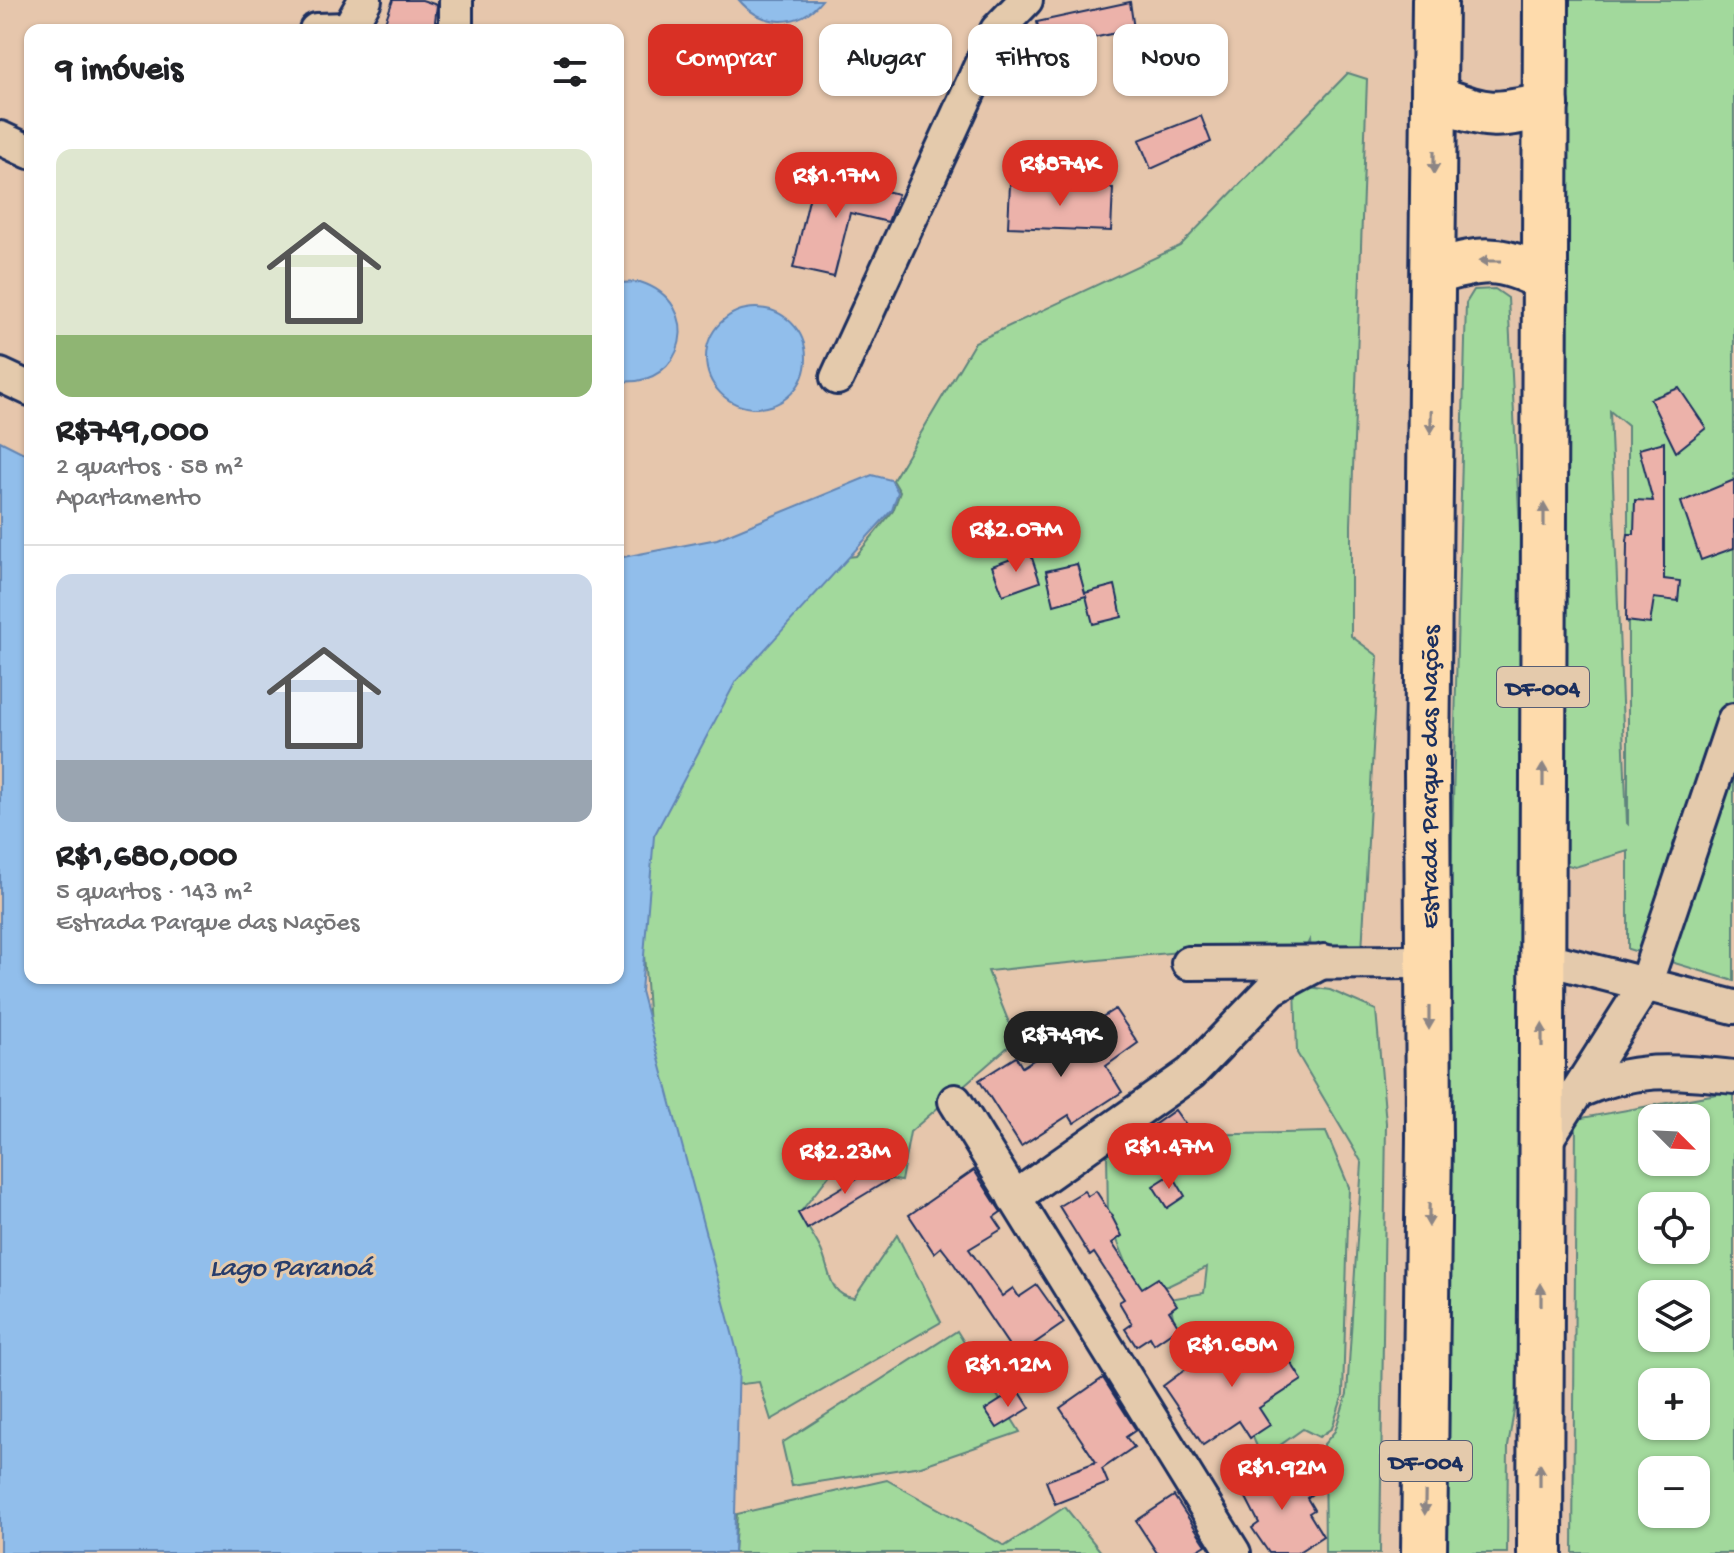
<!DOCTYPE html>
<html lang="pt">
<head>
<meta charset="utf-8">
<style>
	:root { --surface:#fff; --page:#f2f2f2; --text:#202124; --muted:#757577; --line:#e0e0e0; --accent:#d93025 }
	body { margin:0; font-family:"Gochi Hand",sans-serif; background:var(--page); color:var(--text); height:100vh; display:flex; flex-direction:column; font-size:30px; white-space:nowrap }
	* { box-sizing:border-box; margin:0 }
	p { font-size:26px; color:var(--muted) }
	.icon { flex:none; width:44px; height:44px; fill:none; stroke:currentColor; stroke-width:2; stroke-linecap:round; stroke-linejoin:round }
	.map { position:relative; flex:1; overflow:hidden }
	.sheet { position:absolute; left:24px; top:24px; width:600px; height:960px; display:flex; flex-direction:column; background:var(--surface); border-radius:16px; box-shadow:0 2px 6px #0004 }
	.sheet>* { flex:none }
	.top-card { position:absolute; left:648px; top:24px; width:760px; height:72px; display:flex; gap:16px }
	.needle { width:52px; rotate:114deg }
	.buttons { position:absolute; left:1638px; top:1104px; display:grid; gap:16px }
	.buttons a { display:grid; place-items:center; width:72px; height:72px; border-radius:16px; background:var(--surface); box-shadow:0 2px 6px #0004; font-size:40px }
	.price { position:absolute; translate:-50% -68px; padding:0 18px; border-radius:28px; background:var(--accent); color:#fff; font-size:26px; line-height:52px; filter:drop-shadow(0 2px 4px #0008) }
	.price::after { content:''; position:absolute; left:50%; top:48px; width:24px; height:18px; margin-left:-12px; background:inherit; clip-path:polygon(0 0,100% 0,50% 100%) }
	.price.on { background:#222; color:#fff }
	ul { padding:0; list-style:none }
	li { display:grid; align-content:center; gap:16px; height:424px; padding:0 32px }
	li+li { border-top:2px solid var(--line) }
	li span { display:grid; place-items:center; height:248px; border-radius:16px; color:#555 }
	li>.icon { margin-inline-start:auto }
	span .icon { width:144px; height:144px; fill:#fffc; stroke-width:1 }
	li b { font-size:34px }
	h2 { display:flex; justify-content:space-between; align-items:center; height:96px; padding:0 32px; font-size:34px }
	.tag { padding:0 28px; border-radius:16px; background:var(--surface); box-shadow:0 2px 6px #0004; font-size:28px; line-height:72px }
	.tag.on { background:var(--accent); color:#fff }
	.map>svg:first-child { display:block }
	.green { fill:#a2d99c; stroke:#5e847d; stroke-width:2; fill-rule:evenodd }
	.water { fill:#91beeb; stroke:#6285b3; stroke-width:2 }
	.building { fill:#ecb2aa; stroke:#1b2f5e; stroke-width:2 }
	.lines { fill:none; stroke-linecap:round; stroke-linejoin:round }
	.minor-casing { stroke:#1b2f5e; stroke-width:38 }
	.highway-casing { stroke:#1b2f5e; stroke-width:50 }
	.minor { stroke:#e4caac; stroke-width:32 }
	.highway { stroke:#fedbac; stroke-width:44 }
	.oneway { fill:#8c8585 }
	.labels { text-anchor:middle; stroke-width:6; stroke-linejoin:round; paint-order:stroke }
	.shield { fill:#e4caac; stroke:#575e75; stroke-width:2 }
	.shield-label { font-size:24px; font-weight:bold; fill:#1b2f5e }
	.street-label { font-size:26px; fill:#1b2f5e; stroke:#e4caac }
	.water-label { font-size:28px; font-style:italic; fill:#273d6c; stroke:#e4caac }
</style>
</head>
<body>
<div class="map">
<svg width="1734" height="1553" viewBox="0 0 1734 1553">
	<rect width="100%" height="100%" fill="#e6c6ac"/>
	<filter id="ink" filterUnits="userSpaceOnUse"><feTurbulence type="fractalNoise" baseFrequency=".0125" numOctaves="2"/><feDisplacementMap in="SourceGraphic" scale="16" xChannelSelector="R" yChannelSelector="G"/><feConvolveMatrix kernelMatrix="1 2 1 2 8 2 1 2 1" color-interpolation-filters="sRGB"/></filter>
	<g filter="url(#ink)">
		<g class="green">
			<path d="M1569 0H1734V981L1628 949V851L1575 867 1561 863 1557 574ZM1610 411 1628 426V824L1627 823Z"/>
			<path d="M1348 73 1367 79 1351 525V636L1378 656 1362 952 1311 954 1310 939 1307 945 1179 952 988 971 1016 1040 910 1132 901 1181 873 1176 859 1149 842 1159 799 1214C806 1225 814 1236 820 1248 830 1266 827 1296 854 1298L897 1235 941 1322 771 1420 759 1382 707 1388 649 1025 618 583 856 556 893 511 900 492 893 480 975 342 1180 246Z"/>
			<path d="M1495 289 1508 298 1525 628 1520 1376 1508 1446 1507 1553H1446L1445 1108 1466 303 1474 290Z"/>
			<path d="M1295 985 1330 990 1376 1010 1386 1123 1380 1553H1325L1324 1444 1335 1431 1347 1394 1362 1163 1297 1053Z"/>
			<path d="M1734 1091V1553H1573L1576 1119ZM1652 1118H1696V1162H1652ZM1652 1206H1696V1250H1652ZM1652 1294H1696V1338H1652ZM1652 1382H1696V1426H1652ZM1652 1470H1696V1514H1652Z"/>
			<path d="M1132 1107 1157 1162 1199 1135 1326 1132 1349 1187 1343 1395 1332 1428 1319 1437 1303 1429 1262 1458 1222 1366 1199 1343 1177 1342 1170 1299 1204 1293 1207 1267 1168 1286 1137 1289 1108 1218 1107 1152 1095 1121Z"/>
			<path d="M957 1331 1020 1432 921 1466 792 1486 782 1443Z"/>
			<path d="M887 1480 1005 1546 1065 1507 1102 1553H734L737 1514Z"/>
		</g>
		<g class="water">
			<path d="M739 0H822C799 29 762 27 739 0Z"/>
			<path d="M640 282C706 303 686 389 619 381L618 283Z"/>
			<circle cx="756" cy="358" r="50"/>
			<path d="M0 441 30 456V978H618V558L717 539 872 475 891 480 898 492 892 510 736 681 654 836 641 991 739 1359 734 1553H0Z"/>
		</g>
		<g class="building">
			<path d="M393 0H422L437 5 434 30H382Z"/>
			<path d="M1130 2 1134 29 1043 49 1037 22Z"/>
			<path d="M1201 116 1211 142 1151 169 1139 140Z"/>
			<path d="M815 174 898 194 888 222 850 213 834 277 793 268Z"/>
			<path d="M1010 184 1113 188 1111 231 1008 227Z"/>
			<path d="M1679 388 1706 428 1676 452 1650 399Z"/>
			<path d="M1664 442V579L1680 581 1678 601 1654 598 1650 624 1626 621 1627 541 1628 534H1634L1635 500 1653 501 1639 449Z"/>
			<path d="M1734 480V548L1701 560 1681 502Z"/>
			<path d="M1030 552 1040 582 1003 595 992 566Z"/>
			<path d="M1077 564 1085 593 1115 585 1122 617 1093 624 1086 596 1054 605 1046 571Z"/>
			<path d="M1115 1009 1138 1043 1106 1066 1122 1092 1074 1123 1069 1115 1021 1146 979 1080 1016 1057 1022 1067Z"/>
			<path d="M1175 1110 1192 1134 1154 1160 1137 1137Z"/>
			<path d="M883 1163 892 1178 807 1229 798 1213Z"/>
			<path d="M974 1170 1001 1212 994 1217 1002 1229 969 1249 1002 1296 1013 1288 1019 1297 1037 1285 1064 1323 1016 1356 952 1261 941 1247 934 1253 909 1215Z"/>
			<path d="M1172 1174 1185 1196 1167 1208 1153 1186Z"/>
			<path d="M1084 1191 1088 1196 1096 1191 1109 1211 1122 1236 1112 1243 1142 1288 1158 1278 1177 1305 1169 1311 1179 1327 1154 1344 1150 1337 1136 1346 1125 1329 1132 1324 1119 1302 1124 1299 1094 1253 1090 1256 1059 1206Z"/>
			<path d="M1278 1333 1288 1349 1284 1352 1302 1380 1259 1408 1270 1425 1250 1438 1239 1421 1203 1445 1163 1386 1218 1345 1230 1363Z"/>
			<path d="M1103 1378 1136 1430 1126 1437 1134 1447 1102 1469 1108 1483 1055 1504 1046 1481 1096 1462 1060 1408Z"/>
			<path d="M1018 1389 1030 1408 997 1428 985 1410Z"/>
			<path d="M1268 1466 1281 1482 1297 1472 1312 1494 1307 1498 1314 1510 1309 1513 1323 1536 1297 1553H1269L1252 1528 1259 1523 1240 1486Z"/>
			<path d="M1174 1496 1206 1545 1193 1553H1157L1136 1521Z"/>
		</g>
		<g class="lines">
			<g class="minor-casing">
				<g id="minor">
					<path d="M456 0V30"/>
					<path d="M316 30 348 29"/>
					<path d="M348 30 365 0"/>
					<path d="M0 138 30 152"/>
					<path d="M0 375 30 389"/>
					<path d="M837 378 997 30 1026 0"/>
					<path d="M1543 958 1734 1007"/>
					<path d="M1188 963 1428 962"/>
					<path d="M1577 1092C1633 1067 1674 1070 1734 1077"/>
					<path d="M955 1101 1234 1553"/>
					<path d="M1542 1147 1645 985 1734 720"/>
					<path d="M1014 1198 1191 1073 1272 989 1324 961"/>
				</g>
			</g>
			<g class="highway-casing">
				<g id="highway">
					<path d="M1435 98C1487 116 1491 119 1546 105"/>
					<path d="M1433 273C1479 258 1501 255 1544 279"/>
					<path id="s1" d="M1424 1553 1429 1137 1427 772 1435 0"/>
					<path d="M1540 1553 1546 0"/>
				</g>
			</g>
			<use href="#minor" class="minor"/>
			<use href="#highway" class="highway"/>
		</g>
		<defs><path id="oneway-solid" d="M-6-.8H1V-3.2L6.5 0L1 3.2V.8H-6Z" transform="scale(2)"/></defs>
		<g class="oneway">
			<use href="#oneway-solid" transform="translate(1434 162) rotate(90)"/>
			<use href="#oneway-solid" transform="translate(1490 261) rotate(-180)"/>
			<use href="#oneway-solid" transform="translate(1431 422) rotate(91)"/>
			<use href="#oneway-solid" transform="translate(1544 515) rotate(-90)"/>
			<use href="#oneway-solid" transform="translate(1543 775) rotate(-90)"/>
			<use href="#oneway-solid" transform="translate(1429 1018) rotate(90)"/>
			<use href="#oneway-solid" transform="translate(1542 1035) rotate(-90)"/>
			<use href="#oneway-solid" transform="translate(1429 1215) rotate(91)"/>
			<use href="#oneway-solid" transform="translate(1541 1295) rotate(-90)"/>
			<use href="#oneway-solid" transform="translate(1540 1475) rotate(-90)"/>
			<use href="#oneway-solid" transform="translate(1425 1503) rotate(91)"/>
		</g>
	</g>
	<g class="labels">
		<g class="shield">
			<rect x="1497" y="667" width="92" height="40" rx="6"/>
			<rect x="1380" y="1441" width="92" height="40" rx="6"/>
		</g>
		<g class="shield-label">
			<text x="1543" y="695">DF-004</text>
			<text x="1426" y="1469">DF-004</text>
		</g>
		<g class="street-label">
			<text dy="9" stroke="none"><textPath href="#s1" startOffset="776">Estrada Parque das Nações</textPath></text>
		</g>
		<g class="water-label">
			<text x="291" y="1275">Lago Paranoá</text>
		</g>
	</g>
</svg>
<div class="buttons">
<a><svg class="needle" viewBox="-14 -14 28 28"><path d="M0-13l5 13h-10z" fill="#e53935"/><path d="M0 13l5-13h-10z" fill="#757577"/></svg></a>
<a><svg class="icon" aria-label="locate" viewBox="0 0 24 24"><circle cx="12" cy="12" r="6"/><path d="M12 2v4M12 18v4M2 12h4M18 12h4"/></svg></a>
<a><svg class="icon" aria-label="layers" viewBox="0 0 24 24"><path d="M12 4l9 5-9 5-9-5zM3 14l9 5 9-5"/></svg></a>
<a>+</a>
<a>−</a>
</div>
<b class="price" style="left:1060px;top:208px">R$874K</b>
<b class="price" style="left:836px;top:220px">R$1.17M</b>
<b class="price" style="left:1016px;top:574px">R$2.07M</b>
<b class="price on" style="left:1061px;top:1079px">R$749K</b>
<b class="price" style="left:1169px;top:1191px">R$1.47M</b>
<b class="price" style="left:845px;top:1196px">R$2.23M</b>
<b class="price" style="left:1232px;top:1389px">R$1.68M</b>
<b class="price" style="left:1008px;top:1409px">R$1.12M</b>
<b class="price" style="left:1282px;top:1512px">R$1.92M</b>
<div class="top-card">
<a class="tag on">Comprar</a>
<a class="tag">Alugar</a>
<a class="tag">Filtros</a>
<a class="tag">Novo</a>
</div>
<section class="sheet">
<h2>9 imóveis<svg class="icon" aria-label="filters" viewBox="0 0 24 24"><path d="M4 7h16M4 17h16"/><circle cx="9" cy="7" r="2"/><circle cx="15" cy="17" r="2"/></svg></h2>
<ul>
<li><span style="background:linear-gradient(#dfe7d0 75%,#8fb573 0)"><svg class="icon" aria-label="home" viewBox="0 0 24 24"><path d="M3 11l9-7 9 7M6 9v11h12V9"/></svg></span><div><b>R$749,000</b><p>2 quartos · 58 m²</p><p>Apartamento</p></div></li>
<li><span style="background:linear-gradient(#c9d6e8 75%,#9aa5b1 0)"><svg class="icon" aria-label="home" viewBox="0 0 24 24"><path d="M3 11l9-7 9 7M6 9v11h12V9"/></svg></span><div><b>R$1,680,000</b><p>5 quartos · 143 m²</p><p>Estrada Parque das Nações</p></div></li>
</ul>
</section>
</div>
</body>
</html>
